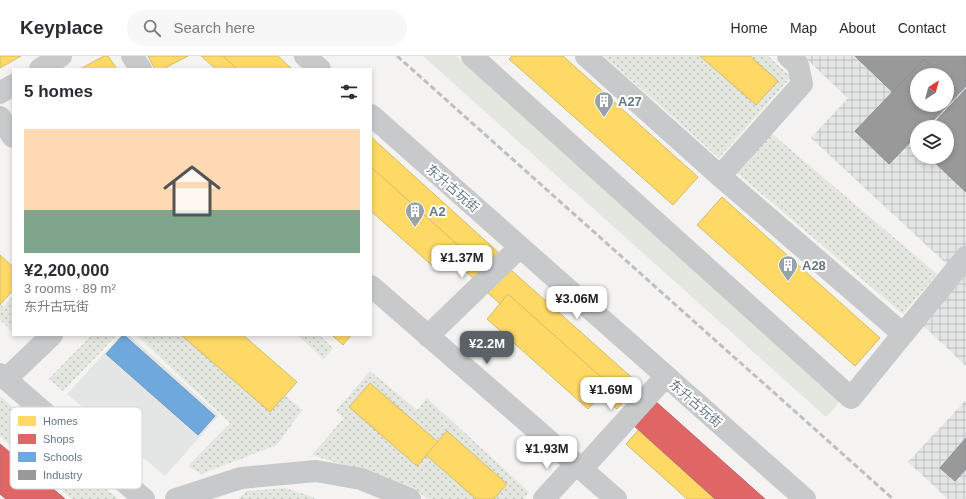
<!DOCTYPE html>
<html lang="en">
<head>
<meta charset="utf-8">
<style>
	:root { --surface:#fff; --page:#f7f7f7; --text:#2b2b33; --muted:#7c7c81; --line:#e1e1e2; --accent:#5c6168 }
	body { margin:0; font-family:Helvetica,"Noto Sans SC",sans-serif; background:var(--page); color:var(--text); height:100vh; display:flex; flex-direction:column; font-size:15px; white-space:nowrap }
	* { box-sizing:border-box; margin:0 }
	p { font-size:13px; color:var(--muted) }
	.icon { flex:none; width:22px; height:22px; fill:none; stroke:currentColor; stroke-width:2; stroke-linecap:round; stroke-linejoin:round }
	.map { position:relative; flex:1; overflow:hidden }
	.panel { position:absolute; left:12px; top:12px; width:360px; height:268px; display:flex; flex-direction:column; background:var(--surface); border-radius:0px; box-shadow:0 2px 6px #0003 }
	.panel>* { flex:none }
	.needle { width:26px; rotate:36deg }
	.controls { position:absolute; left:910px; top:12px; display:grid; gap:8px }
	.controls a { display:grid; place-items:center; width:44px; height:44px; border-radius:50%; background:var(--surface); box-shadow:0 2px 6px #0003; font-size:20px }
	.price { position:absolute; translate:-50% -34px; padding:0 9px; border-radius:8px; background:#fff; color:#222; font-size:13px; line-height:26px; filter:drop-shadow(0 1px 2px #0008) }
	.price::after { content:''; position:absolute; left:50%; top:24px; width:12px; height:9px; margin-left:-6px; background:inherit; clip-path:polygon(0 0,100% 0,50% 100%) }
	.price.selected { background:var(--accent); color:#fff }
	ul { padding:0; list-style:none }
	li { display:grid; align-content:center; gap:8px; height:212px; padding:0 12px }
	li+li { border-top:1px solid var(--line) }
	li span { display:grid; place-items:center; height:124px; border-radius:0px; color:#555 }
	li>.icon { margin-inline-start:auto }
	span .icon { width:72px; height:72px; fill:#fffc; stroke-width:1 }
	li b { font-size:17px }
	h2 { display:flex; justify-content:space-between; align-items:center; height:48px; padding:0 12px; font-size:17px }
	header { display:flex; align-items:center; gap:24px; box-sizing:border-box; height:56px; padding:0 20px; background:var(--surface); border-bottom:1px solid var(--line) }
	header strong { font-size:19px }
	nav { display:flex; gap:22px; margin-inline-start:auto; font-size:14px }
	.search { width:280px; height:36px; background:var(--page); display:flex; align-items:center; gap:10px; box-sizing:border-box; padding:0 14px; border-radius:22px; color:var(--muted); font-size:15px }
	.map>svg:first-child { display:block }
	.built { fill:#e4e5e5 }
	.industrial { fill:url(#industrial-grid); fill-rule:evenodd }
	.green { fill:#e4e6e0 }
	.park { fill:url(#park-dots) }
	.homes { fill:#ffd966; stroke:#d1bc6e }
	.shops { fill:#e06666; stroke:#bb6b6e }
	.schools { fill:#6fa8dc; stroke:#6c99c1 }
	.industry { fill:#999; stroke:#898f92; fill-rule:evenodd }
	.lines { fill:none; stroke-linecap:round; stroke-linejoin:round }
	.street { stroke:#c8c9ca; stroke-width:22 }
	.rail { stroke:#bebfc0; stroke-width:3; stroke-dasharray:6 3; stroke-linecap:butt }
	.labels { text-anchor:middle; stroke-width:4; stroke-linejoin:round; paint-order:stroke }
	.poi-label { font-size:13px; font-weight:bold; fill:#657781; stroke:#fff; text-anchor:start }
	.street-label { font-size:13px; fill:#657781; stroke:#fff }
	.key { fill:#fff; stroke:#d1d6d9; stroke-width:1 }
	.key-label { font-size:11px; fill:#657781 }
</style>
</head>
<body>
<header>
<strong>Keyplace</strong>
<div class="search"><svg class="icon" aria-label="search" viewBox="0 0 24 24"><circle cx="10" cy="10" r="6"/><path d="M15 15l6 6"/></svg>Search here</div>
<nav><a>Home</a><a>Map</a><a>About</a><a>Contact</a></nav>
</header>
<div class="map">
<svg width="966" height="443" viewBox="0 0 966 443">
	<defs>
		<pattern id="industrial-grid" width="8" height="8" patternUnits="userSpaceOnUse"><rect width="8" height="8" fill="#e4e5e5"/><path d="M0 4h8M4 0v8" fill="none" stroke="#bcbebf"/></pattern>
		<pattern id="park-dots" width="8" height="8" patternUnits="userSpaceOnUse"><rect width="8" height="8" fill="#e4e6e0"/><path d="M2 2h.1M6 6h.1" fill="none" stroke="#bcbfbb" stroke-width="1.8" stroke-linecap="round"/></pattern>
	</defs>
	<rect width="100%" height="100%" fill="#f4f3f2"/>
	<path class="built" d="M121 279H129L219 359 165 420 67 338Z"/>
	<g class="industrial">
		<path d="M803 0H966V310L911 258 952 213 811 82 848 42ZM917 19H947V49H917ZM917 71H947V101H917Z"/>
		<path d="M966 344V443H948L908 406Z"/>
	</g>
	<path class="green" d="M423 0H456L840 345 826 361Z"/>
	<g class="park">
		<path d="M604 0H768L791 21 719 102Z"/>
		<path d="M771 77 937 218 903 258 737 117Z"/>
		<path d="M13 239V276L0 264V248L3 251Z"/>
		<path d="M92 279H117L63 335 49 323Z"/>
		<path d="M136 279H217L302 354 277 389 201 418 188 410 230 367Z"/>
		<path d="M297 279H319L333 292 324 303Z"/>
		<path d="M370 315 417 354 427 342 529 436 523 443H428L412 431 312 399 344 362 336 355Z"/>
		<path d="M0 340 118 443H72L0 380Z"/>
		<path d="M285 432 313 441 315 443H239L246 435Z"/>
	</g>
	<g class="homes">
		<path d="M0 0H21L0 12Z"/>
		<path d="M104 0H108L117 13H80Z"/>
		<path d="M148 0H188L163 13H155Z"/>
		<path d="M201 0H251L265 13H216Z"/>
		<path d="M223 0H278L292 13H237Z"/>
		<path d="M512 0H563L698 121 673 149 509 3Z"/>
		<path d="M700 0H750L778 25 756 49Z"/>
		<path d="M371 81 498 196 474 223 371 130Z"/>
		<path d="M371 111 459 190 437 214 371 155Z"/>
		<path d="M722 141 880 282 855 310 697 169Z"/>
		<path d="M0 199 13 211V234L0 249Z"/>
		<path d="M510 213 639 328 617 353 488 237Z"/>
		<path d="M508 238 610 329 588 353 487 263Z"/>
		<path d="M181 279H243L297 326 270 356Z"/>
		<path d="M332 279H351L343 289Z"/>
		<path d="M370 327 438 386 417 410 349 351Z"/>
		<path d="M647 364 736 443H687L626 388Z"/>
		<path d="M447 375 507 428 494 443H476L426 399Z"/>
		<path d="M0 388 65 443H6L0 438Z"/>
	</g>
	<g class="shops">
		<path d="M654 344 765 443H715L632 368Z"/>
		<path d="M0 388 65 443H6L0 438Z"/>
	</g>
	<path class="schools" d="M123 279H124L215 360 198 379 106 298Z"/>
	<g class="industry">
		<path d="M855 0H966V30L928 70ZM917 19H947V49H917Z"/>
		<path d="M924 3 941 19H917V49H945L924 71H917V79L889 108 855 75Z"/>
		<path d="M947 25 958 35 947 47Z"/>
		<path d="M966 33V136L929 101H947V71H930Z"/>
		<path d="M966 382V413L955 425 940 412Z"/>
	</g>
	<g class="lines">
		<g class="street">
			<path d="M132 0 141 13"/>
			<path d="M305 0 320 13"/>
			<path d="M472 0 851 342 966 201"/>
			<path d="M586 0 720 120 903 278"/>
			<path d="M40 13 61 0"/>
			<path d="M0 37 13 29"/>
			<path d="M371 59 805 443"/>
			<path d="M0 61 13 81"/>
			<path d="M720 120 802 28 798 9 788 0"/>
			<path d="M371 230 616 443"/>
			<path d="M428 280 520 191"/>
			<path d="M0 318 144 443"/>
			<path d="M6 323 52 279"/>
			<path d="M582 413 666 320"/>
			<path d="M176 443 241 422 316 415 361 423 410 443"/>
			<path d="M544 443 576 408"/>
		</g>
		<path class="rail" d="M397 0 893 443"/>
	</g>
	<defs>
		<g id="building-pin" transform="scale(1)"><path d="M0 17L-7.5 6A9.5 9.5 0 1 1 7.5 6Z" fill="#97a2a9" stroke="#fff"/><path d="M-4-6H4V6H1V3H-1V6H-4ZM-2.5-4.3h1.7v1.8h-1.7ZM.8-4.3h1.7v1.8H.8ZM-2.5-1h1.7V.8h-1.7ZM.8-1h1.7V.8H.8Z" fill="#fff"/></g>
	</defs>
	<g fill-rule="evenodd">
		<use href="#building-pin" x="604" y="45"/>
		<use href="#building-pin" x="415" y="155"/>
		<use href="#building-pin" x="788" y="209"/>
	</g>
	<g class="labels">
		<g class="poi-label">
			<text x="618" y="50">A27</text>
			<text x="429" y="160">A2</text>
			<text x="802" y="214">A28</text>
		</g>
		<g class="street-label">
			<text transform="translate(453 132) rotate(41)" y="5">东升古玩街</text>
			<text transform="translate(696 347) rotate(41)" y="5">东升古玩街</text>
		</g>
	</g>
	<rect x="10" y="351" width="132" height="82" rx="6" class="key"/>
	<rect x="18" y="360" width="18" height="10" fill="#ffd966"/>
	<rect x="18" y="378" width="18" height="10" fill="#e06666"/>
	<rect x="18" y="396" width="18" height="10" fill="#6fa8dc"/>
	<rect x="18" y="414" width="18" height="10" fill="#999"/>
	<g class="key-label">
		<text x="43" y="369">Homes</text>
		<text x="43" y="387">Shops</text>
		<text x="43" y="405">Schools</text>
		<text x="43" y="423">Industry</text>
	</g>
</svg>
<div class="controls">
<a><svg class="needle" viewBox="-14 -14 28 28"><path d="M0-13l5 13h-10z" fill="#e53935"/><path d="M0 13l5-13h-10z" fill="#7c7c81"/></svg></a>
<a><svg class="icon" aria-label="layers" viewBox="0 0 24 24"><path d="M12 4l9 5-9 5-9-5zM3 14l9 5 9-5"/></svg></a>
</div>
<b class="price" style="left:462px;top:223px">¥1.37M</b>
<b class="price" style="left:577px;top:264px">¥3.06M</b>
<b class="price selected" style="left:487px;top:309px">¥2.2M</b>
<b class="price" style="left:611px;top:355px">¥1.69M</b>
<b class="price" style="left:547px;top:414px">¥1.93M</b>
<section class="panel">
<h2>5 homes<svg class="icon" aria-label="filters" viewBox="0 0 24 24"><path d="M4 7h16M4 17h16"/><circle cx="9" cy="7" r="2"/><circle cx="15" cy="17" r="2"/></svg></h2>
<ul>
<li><span style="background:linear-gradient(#ffd9b3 65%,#7fa58c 0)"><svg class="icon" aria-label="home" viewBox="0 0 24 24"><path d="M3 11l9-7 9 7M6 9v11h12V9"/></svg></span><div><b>¥2,200,000</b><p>3 rooms · 89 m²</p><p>东升古玩街</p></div></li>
</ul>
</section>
</div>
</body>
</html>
